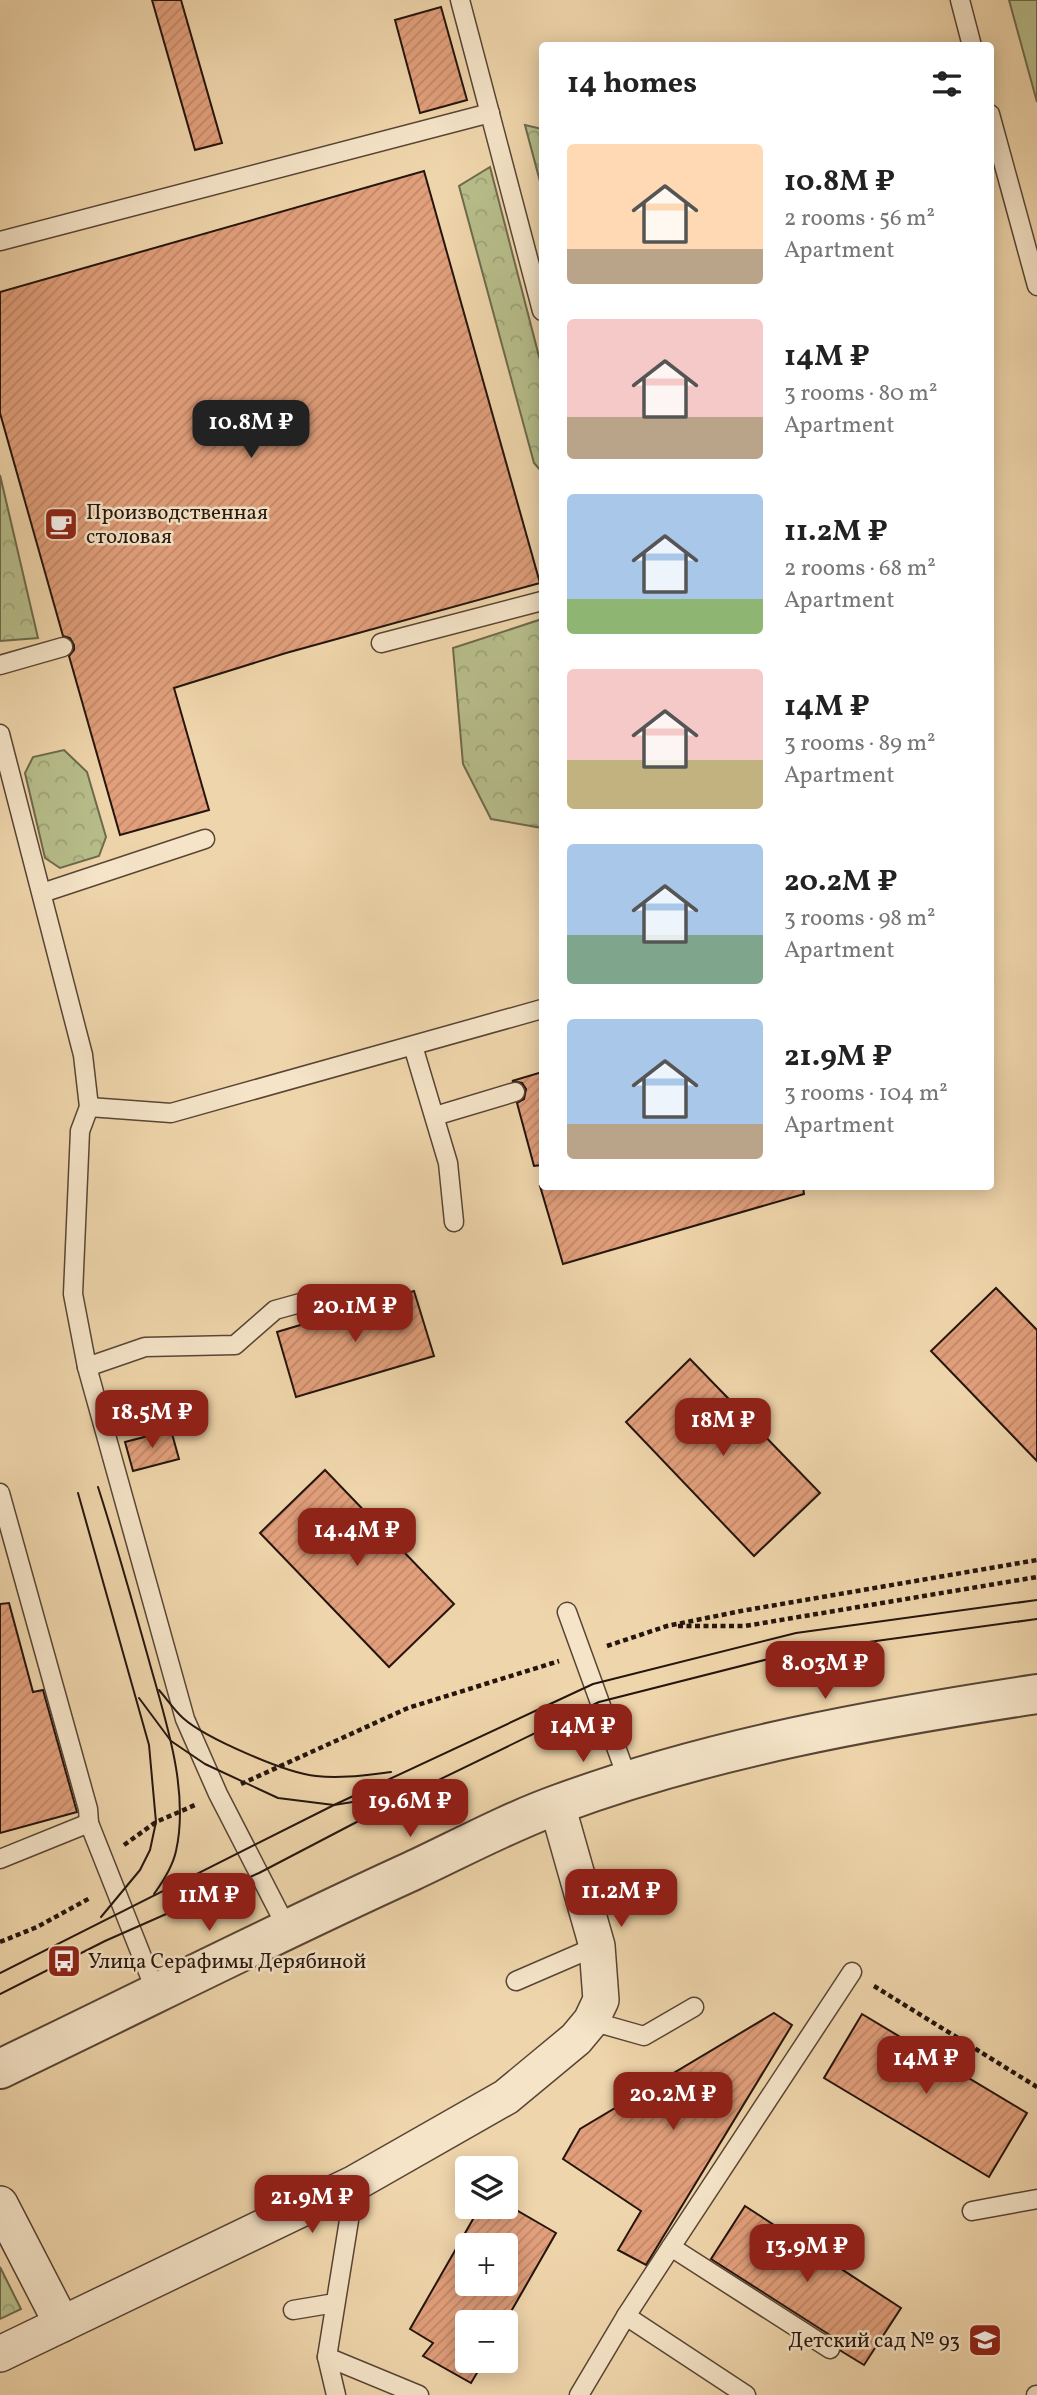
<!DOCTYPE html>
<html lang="en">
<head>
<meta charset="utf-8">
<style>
	:root { --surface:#fff; --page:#f2f2f2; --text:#222; --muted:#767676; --accent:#8f2418 }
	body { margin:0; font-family:Vollkorn,serif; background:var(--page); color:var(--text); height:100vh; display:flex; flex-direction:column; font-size:26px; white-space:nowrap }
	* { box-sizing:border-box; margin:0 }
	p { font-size:23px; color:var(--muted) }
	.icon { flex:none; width:38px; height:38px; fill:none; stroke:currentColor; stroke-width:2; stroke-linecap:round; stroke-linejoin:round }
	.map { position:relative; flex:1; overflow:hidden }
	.sheet { position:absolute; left:539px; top:42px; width:455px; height:1148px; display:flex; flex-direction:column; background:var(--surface); border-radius:7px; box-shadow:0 4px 18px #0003 }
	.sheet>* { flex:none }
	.fabs { position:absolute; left:455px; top:2156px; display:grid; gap:14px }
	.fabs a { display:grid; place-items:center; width:63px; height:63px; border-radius:7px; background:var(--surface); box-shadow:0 4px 18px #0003; font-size:35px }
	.price { position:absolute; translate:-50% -60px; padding:0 16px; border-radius:14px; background:var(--accent); color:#fff; font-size:23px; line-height:46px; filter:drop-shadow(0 2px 4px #0008) }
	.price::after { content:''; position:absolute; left:50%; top:42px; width:21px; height:16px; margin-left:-10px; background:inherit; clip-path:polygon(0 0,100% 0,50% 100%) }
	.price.on { background:#222; color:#fff }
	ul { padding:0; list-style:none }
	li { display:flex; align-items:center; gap:21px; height:175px; padding:0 28px }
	li span { display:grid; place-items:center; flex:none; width:196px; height:140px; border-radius:7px; color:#555 }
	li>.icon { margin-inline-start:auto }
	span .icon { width:84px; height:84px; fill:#fffc; stroke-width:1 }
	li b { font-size:30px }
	h2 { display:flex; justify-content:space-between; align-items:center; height:84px; padding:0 28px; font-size:30px }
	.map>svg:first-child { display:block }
	.green { fill:#b7be8b; stroke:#6e6a4c; stroke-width:2 }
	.forest { fill:url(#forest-crowns); stroke:#6e6a4c; stroke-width:2 }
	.building { fill:url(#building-hatch); stroke:#25150e; stroke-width:2; fill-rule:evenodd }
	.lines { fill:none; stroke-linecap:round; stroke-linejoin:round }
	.service-casing { stroke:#584535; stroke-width:21 }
	.minor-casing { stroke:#584535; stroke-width:38 }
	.tertiary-casing { stroke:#584535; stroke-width:42 }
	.path { stroke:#25150e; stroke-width:4.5; stroke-dasharray:5 3.5; stroke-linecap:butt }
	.service { stroke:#f5e4c8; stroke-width:18 }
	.minor { stroke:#f5e4c8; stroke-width:35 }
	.tertiary { stroke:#f5e4c8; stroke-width:38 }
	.tram { stroke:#25150e; stroke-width:2 }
	.labels { text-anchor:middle; stroke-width:5; stroke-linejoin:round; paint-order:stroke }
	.poi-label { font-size:21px; fill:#25150e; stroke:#f5e4c8; text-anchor:start }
</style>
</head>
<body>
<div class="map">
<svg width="1037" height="2395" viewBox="0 0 1037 2395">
	<defs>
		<pattern id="forest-crowns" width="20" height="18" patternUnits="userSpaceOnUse" patternTransform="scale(1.75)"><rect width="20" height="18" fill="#b7be8b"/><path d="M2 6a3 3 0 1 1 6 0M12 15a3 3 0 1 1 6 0" fill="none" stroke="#9da277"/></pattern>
		<pattern id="building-hatch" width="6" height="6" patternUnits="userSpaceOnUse" patternTransform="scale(1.75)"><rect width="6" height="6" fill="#e19f7b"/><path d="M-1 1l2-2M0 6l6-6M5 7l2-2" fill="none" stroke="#c18869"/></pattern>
	</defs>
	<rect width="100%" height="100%" fill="#efd5ab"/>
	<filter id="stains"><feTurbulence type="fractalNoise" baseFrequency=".00286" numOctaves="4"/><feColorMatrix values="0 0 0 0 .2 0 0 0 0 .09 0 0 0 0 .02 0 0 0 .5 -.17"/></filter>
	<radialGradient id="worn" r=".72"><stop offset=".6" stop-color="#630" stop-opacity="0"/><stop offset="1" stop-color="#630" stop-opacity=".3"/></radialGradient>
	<path class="green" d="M1009 0H1037V102Z"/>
	<g class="forest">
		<path d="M525 125 542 129V189Z"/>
		<path d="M490 167 542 368V472L534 463 459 186Z"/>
		<path d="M0 475 38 638 0 641Z"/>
		<path d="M542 619V828L491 819 463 764 453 648Z"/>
		<path d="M64 750 87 772 106 837 99 856 60 868 45 858 25 773 33 757Z"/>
		<path d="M0 2267 21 2309 0 2319Z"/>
	</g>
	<g class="building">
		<path d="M152 0H181L222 143 195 150Z"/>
		<path d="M441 7 467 100 420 113 395 20Z"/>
		<path d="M424 171 540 583 286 653 174 688 209 810 120 835 69 656 74 650V645L70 638 63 636 0 413V292Z"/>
		<path d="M542 1072V1165L534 1166 517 1103 524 1099 526 1089 522 1083 512 1081Z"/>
		<path d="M540 1186H803L804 1194 563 1264Z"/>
		<path d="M996 1288 1037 1330V1461L931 1351Z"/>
		<path d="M414 1291 434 1356 296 1397 277 1332Z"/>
		<path d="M690 1359 820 1493 754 1556 626 1422Z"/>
		<path d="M171 1430 179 1459 133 1471 125 1442Z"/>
		<path d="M325 1470 454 1604 389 1667 260 1533Z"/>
		<path d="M9 1603 33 1692 43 1690 77 1812 0 1833V1604Z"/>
		<path d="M774 2013 792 2025 646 2265 618 2250 641 2211 563 2159 580 2129Z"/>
		<path d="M862 2014 1027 2113 989 2177 824 2078Z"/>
		<path d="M745 2206 901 2308 864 2365 841 2351 840 2344 836 2339 711 2259Z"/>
		<path d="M480 2207H511L556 2233 505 2322H467V2361H484L471 2383 423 2356 433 2343 410 2329ZM467 2245H506V2284H467Z"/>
	</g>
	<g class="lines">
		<g class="service-casing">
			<g id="service">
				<path d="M460 0 542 311"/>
				<path d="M960 0 972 46"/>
				<path d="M990 114 1037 286"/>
				<path d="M0 241 490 113"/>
				<path d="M381 643 542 601"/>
				<path d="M0 665 63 647"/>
				<path d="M0 734 83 1055 89 1107 80 1131 73 1294 87 1367 185 1719 218 1794 287 1928"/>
				<path d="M42 893 205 839"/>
				<path d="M413 1046 448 1163 454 1222"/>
				<path d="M89 1107 171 1113 542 1009"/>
				<path d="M435 1116 515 1092"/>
				<path d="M87 1367 145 1347 235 1345 275 1310 329 1295"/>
				<path d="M0 1493 88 1809 89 1823 156 1992"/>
				<path d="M567 1612 628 1780"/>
				<path d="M0 1859 89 1823"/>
				<path d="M516 1981 597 1946"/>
				<path d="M591 2021 644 2036 694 2007"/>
				<path d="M972 2211 1037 2199"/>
				<path d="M671 2247 852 1972"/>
				<path d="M293 2310 335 2303"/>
				<path d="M626 2316 746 2395"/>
				<path d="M327 2357 419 2395"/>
				<path d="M336 2395 327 2357 355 2183"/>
				<path d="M579 2395 626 2316 671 2247 830 2349"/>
				<path d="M1036 2395H1037"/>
			</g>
		</g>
		<g class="minor-casing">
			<g id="minor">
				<path d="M0 2204 62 2324"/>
				<path d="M0 2354 355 2183 506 2097 576 2039 591 2021 601 2000 597 1946 557 1805"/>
			</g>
		</g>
		<g class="tertiary-casing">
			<path id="tertiary" d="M0 2069C138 2003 273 1934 412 1871 461 1848 509 1822 559 1804 710 1748 878 1718 1037 1694"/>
		</g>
		<g class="path">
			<path d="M678 1626H745L1037 1577"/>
			<path d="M607 1646 667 1626 741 1611 1037 1560"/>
			<path d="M241 1784 408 1708 559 1661"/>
			<path d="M124 1845 156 1822 195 1805"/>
			<path d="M0 1942 37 1927 90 1898"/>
			<path d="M874 1986 1037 2087"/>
		</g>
		<use href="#service" class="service"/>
		<use href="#minor" class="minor"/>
		<use href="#tertiary" class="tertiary"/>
		<g class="tram">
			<path d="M98 1487C116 1543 132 1600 148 1657 164 1716 190 1789 176 1851 173 1865 162 1883 154 1894"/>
			<path d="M78 1493 149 1745 156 1822 150 1850 140 1870 101 1917"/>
			<path d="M159 1690C167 1699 174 1710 183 1718 205 1738 286 1773 316 1776 341 1779 366 1775 391 1772"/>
			<path d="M139 1698 171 1741 205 1764 278 1798 334 1805 396 1795"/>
			<path d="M0 1973 334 1805 593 1684 796 1633 1037 1600"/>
			<path d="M0 1994 105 1941 259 1873 416 1791 599 1702 796 1652 1037 1619"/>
		</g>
	</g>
	<defs>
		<g id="cafe-square" transform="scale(1.75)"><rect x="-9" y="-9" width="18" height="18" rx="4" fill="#8f2418" stroke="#f5e4c8"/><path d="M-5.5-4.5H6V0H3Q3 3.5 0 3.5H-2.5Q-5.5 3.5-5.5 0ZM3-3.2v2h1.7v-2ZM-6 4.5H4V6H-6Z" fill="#fff"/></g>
		<g id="bus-square" transform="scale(1.75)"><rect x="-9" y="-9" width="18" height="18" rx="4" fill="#8f2418" stroke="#f5e4c8"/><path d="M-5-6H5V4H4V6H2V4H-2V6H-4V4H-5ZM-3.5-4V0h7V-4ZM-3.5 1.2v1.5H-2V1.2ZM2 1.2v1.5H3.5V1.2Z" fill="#fff"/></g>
		<g id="school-square" transform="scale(1.75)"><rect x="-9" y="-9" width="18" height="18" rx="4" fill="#8f2418" stroke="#f5e4c8"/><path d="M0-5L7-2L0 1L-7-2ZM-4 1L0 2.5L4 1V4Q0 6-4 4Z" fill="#fff"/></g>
	</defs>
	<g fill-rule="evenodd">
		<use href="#cafe-square" x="61" y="524"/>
		<use href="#bus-square" x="64" y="1961"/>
		<use href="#school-square" x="985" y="2340"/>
	</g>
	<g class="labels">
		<g class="poi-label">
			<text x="86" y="519">Производственная<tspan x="86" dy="24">столовая</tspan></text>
			<text x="88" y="1968">Улица Серафимы Дерябиной</text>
			<text x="960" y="2347" text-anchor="end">Детский сад № 93</text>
		</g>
	</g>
	<rect width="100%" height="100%" filter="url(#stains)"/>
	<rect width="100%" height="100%" fill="url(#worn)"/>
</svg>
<div class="fabs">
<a><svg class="icon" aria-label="layers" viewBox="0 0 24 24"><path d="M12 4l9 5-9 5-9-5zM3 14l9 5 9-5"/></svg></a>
<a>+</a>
<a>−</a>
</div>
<b class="price on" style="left:251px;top:460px">10.8M ₽</b>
<b class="price" style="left:355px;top:1344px">20.1M ₽</b>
<b class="price" style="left:152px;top:1450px">18.5M ₽</b>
<b class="price" style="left:723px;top:1458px">18M ₽</b>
<b class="price" style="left:357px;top:1568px">14.4M ₽</b>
<b class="price" style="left:825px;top:1701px">8.03M ₽</b>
<b class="price" style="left:583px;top:1764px">14M ₽</b>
<b class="price" style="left:410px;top:1839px">19.6M ₽</b>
<b class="price" style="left:621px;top:1929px">11.2M ₽</b>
<b class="price" style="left:209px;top:1933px">11M ₽</b>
<b class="price" style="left:926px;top:2096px">14M ₽</b>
<b class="price" style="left:673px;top:2132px">20.2M ₽</b>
<b class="price" style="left:312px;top:2235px">21.9M ₽</b>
<b class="price" style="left:807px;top:2284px">13.9M ₽</b>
<section class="sheet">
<h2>14 homes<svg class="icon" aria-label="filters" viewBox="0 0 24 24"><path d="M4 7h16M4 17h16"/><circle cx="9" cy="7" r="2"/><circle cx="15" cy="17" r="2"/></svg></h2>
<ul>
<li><span style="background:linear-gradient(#ffd9b3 75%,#b9a48a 0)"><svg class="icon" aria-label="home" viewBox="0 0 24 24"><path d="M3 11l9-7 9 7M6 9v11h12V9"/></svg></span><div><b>10.8M ₽</b><p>2 rooms · 56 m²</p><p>Apartment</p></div></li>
<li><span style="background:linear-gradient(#f6c9c9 70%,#b9a48a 0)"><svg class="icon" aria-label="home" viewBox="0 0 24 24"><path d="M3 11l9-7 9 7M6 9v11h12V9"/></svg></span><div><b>14M ₽</b><p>3 rooms · 80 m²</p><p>Apartment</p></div></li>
<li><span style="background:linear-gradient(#a9c7e8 75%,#8fb573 0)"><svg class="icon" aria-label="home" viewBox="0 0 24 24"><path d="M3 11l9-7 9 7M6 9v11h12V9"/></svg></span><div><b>11.2M ₽</b><p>2 rooms · 68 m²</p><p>Apartment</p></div></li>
<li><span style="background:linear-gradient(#f6c9c9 65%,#c2b280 0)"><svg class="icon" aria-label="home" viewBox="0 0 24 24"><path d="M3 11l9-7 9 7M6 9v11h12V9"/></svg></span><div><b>14M ₽</b><p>3 rooms · 89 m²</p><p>Apartment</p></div></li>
<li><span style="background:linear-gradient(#a9c7e8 65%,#7fa58c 0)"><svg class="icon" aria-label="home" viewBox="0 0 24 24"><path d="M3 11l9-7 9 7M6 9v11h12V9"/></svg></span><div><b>20.2M ₽</b><p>3 rooms · 98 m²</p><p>Apartment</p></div></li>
<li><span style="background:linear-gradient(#a9c7e8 75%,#b9a48a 0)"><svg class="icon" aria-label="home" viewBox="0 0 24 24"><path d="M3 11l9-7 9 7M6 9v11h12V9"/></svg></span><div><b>21.9M ₽</b><p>3 rooms · 104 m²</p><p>Apartment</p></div></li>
</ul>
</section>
</div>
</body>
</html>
